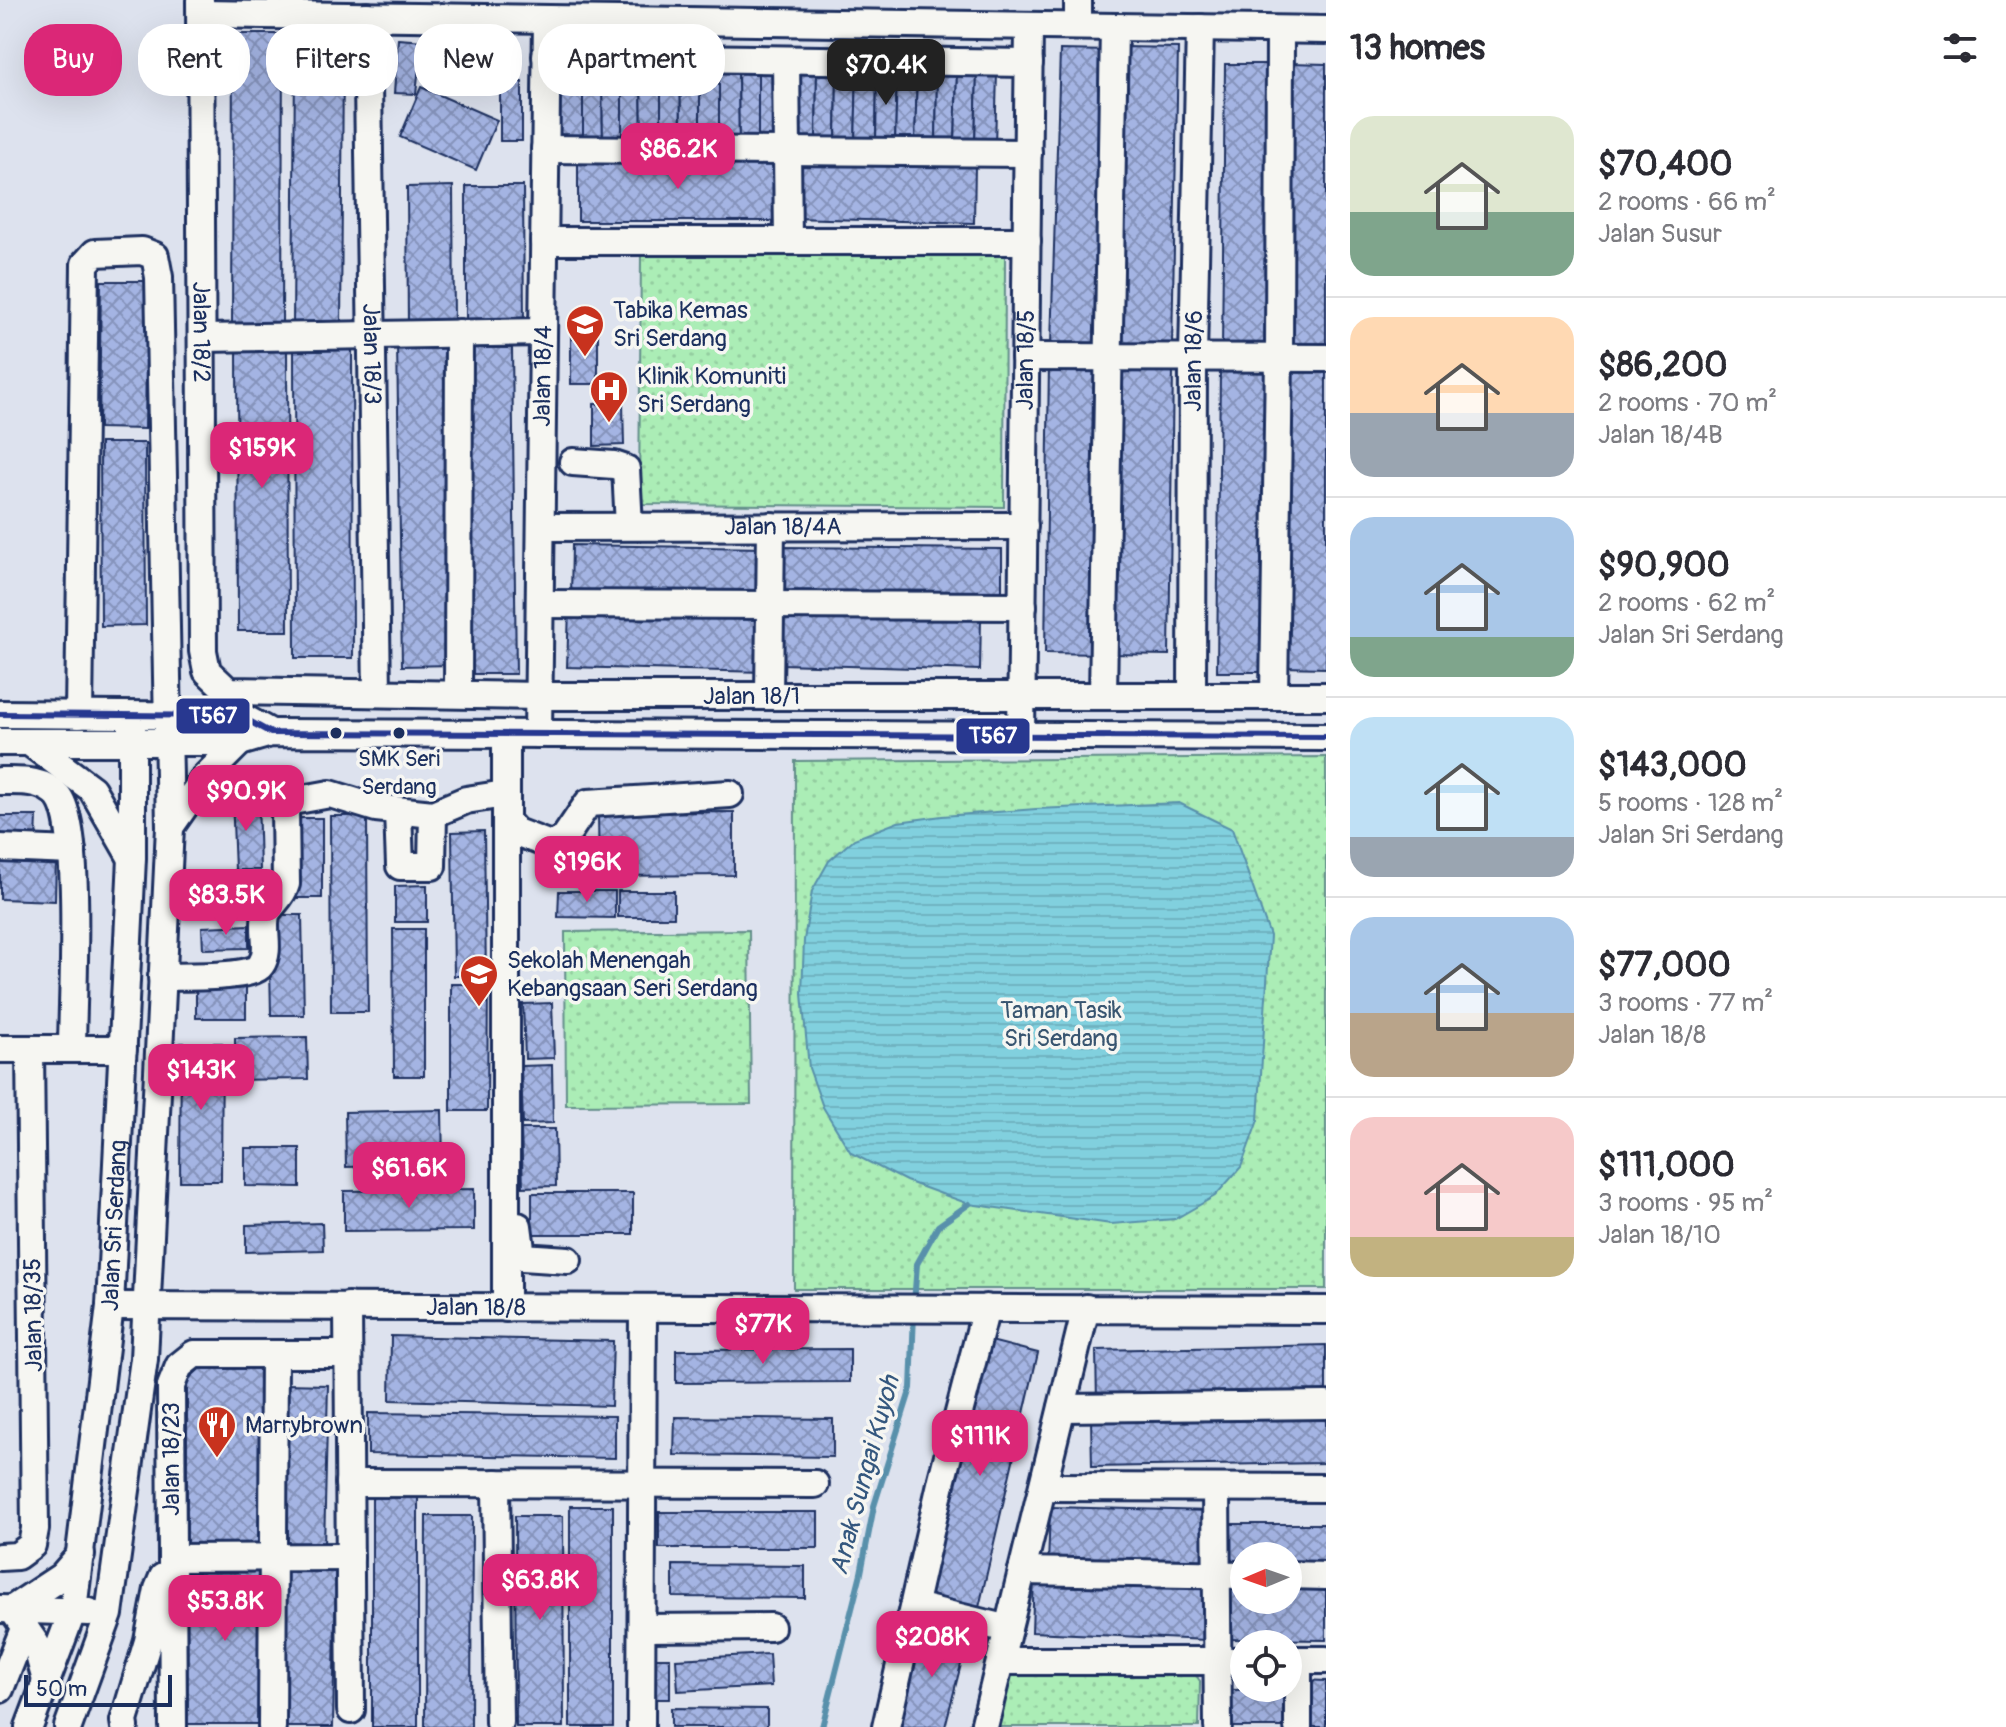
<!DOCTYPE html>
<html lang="en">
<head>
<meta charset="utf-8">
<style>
	:root { --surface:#fff; --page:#f7f7f7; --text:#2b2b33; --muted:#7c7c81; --line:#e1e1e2; --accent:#db2777 }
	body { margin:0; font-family:Pangolin,sans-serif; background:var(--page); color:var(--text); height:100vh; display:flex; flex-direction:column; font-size:30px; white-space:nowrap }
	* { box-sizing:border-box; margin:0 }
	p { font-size:26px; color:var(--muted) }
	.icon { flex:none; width:44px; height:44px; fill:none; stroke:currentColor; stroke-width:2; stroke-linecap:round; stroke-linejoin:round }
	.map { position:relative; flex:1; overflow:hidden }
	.side { display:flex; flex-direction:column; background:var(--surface); width:680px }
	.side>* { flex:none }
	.top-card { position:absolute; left:24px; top:24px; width:760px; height:72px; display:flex; gap:16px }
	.needle { width:52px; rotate:268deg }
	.tools { position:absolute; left:1230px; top:1542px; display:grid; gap:16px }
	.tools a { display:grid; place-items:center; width:72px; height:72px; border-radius:50%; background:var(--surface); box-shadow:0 8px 32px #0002; font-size:40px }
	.scale { position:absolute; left:24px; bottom:20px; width:148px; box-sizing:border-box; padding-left:8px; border:4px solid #1b2f5e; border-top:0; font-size:22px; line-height:28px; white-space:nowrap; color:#1b2f5e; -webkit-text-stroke:6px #f6f6f2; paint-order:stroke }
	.price { position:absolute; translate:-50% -68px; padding:0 18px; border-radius:16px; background:var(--accent); color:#fff; font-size:26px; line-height:52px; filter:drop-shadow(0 2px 4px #0008) }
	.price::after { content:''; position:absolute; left:50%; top:48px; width:24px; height:18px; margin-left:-12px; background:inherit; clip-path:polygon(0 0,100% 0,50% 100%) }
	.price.active { background:#222; color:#fff }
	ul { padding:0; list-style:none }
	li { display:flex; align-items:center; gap:24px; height:200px; padding:0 24px }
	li+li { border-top:2px solid var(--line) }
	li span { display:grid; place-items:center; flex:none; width:224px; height:160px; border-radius:24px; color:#555 }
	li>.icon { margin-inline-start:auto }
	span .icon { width:96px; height:96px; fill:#fffc; stroke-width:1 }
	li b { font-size:34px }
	h2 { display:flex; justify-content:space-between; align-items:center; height:96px; padding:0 24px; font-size:34px }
	.pill { padding:0 28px; border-radius:32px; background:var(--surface); box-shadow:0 8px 32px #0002; font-size:28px; line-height:72px }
	.pill.active { background:var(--accent); color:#fff }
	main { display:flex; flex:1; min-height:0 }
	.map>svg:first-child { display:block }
	.park { fill:url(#park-dots); stroke:#638e8a; stroke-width:2 }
	.water { fill:url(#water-rules); stroke:#5890ab; stroke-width:2 }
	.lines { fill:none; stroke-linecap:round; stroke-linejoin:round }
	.stream { stroke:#5890ab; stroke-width:6 }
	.building { fill:url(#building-cross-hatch); stroke:#1b2f5e; stroke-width:2 }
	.minor-casing { stroke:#1b2f5e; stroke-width:32 }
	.minor { stroke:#f6f6f2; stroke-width:26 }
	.bus-1-casing { stroke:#f6f6f2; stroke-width:12 }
	.bus-1 { stroke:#283890; stroke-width:6 }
	.bus-dot { fill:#1b2f5e; stroke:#f6f6f2; stroke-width:3 }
	.labels { text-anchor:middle; stroke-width:7; stroke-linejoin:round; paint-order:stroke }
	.bus-label { font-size:22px; fill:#1b2f5e; stroke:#f6f6f2 }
	.poi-label { font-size:24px; fill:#1b2f5e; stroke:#f6f6f2; text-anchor:start }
	.street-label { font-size:24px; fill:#1b2f5e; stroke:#f6f6f2 }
	.park-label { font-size:24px; fill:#385570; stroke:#f6f6f2 }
	.water-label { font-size:26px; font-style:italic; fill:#34577e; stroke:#f6f6f2 }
	.line-badge { stroke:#f6f6f2; stroke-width:3 }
	.badge-label { font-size:22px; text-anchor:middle; font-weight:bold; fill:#fff }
</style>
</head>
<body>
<main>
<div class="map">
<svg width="1326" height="1727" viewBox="0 0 1326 1727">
	<defs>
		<pattern id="park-dots" width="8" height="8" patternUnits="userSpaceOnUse" patternTransform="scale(2)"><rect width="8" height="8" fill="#abedb6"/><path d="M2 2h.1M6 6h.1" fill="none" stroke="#93cc9f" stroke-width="1.8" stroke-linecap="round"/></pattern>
		<pattern id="water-rules" width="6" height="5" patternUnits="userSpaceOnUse" patternTransform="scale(2)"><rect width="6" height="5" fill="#81d0de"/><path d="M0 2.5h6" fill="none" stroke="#6fb3c1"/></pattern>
		<pattern id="building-cross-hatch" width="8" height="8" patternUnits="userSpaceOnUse" patternTransform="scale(2)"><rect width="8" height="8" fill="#a4b4e3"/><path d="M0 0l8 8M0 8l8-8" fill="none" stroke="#8593bb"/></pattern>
	</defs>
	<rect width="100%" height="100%" fill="#dde2ee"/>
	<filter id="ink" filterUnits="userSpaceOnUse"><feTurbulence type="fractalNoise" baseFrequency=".0125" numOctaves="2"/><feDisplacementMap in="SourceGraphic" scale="16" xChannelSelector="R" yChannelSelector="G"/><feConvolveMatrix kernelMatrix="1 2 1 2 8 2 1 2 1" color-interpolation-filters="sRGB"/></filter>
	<g filter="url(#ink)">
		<g class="park">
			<path d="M641 253 1005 256 1004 507 639 504Z"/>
			<path d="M1326 757V1289H794L795 761Z"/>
			<path d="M749 930 751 1104 566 1105 565 932Z"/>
			<path d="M1190 1667 1200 1681 1199 1727H995L1003 1677 1015 1669Z"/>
		</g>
		<path class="water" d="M1179 803 1232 829 1270 936 1258 1120 1241 1167 1215 1196 1175 1219 1111 1224 969 1204 906 1181 851 1153 823 1107 809 1068 802 994 804 940 812 891 829 861 854 839 898 822 942 816 1036 809Z"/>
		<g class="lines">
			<g class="stream">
				<path d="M914 1303 917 1264 938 1226 969 1204"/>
				<path d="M822 1727 861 1573 874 1506 911 1388 914 1314"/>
			</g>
		</g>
		<g class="building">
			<path d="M233 34H283L282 331H232Z"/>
			<path d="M398 39 451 43 448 69 419 66 416 94 394 93Z"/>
			<path d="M1124 47 1178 48 1172 346 1119 345Z"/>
			<path d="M1060 50 1112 51 1103 347 1051 345Z"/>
			<path d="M295 61H343L341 328H293Z"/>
			<path d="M1290 63 1326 64V353L1285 352Z"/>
			<path d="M1225 64H1278L1275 351H1222Z"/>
			<path d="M680 67H700V143H681Z"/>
			<path d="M680 67 681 143H661V68Z"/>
			<rect x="700" y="67" width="19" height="76"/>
			<path d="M719 67H738L739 143H719Z"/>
			<path d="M738 67H758V143H739Z"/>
			<rect x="758" y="67" width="20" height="76"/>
			<path d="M579 68H583V144L558 143 560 81Z"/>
			<path d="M583 68H602L603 144H583Z"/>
			<path d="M602 68H622V144H603Z"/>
			<path d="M622 68H641L642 143 622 144Z"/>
			<path d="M641 68H661V143H642Z"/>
			<path d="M797 69H817L816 144H795Z"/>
			<path d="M817 69H837L836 145 816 144Z"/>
			<path d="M837 69 857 70 855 145H836Z"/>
			<path d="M857 70H877L876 145H855Z"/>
			<path d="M877 70H897L895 145H876Z"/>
			<path d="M897 70 917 71 915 146 895 145Z"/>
			<path d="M917 71H937L936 146H915Z"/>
			<path d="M937 71H957L955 147 936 146Z"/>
			<path d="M957 71 977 72 975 147H955Z"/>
			<path d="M977 72H997L995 147H975Z"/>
			<rect x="500" y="82" width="22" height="59"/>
			<path d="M421 87 497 120 476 170 400 137Z"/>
			<path d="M792 160 975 165 974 223 791 218Z"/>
			<rect x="578" y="161" width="200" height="60"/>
			<path d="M453 186 454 326 408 327 407 187Z"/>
			<path d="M466 186H523L524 326H466Z"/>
			<path d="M101 281H147L145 429 99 428Z"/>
			<rect x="571" y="331" width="27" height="53"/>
			<path d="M450 343 454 665 402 666 397 344Z"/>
			<path d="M237 348H287L288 631H238Z"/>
			<path d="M462 348H512L516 674H466Z"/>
			<path d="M294 349H352L353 658H295Z"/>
			<path d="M1049 362 1106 363 1102 654 1045 653Z"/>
			<path d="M1220 368 1275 369 1273 672H1217Z"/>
			<path d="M1113 369H1173L1169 655 1109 654Z"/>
			<path d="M1287 371 1326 372V668L1281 667Z"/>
			<path d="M623 403 624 445 594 446V404Z"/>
			<path d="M100 443H145L146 625 101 626Z"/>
			<path d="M572 545 766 548V599L571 597Z"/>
			<path d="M783 547 1002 549V604L782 601Z"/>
			<path d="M569 609 765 613 763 672 567 667Z"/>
			<path d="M784 611 981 617 980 670 782 664Z"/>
			<path d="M258 796 260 870H235L232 797Z"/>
			<path d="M734 812V875L599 876 598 813Z"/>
			<path d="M0 816H37L36 841 0 840Z"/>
			<path d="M330 816H367L368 1012H331Z"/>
			<rect x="291" y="818" width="31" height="80"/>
			<path d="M484 831 486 976H454L452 832Z"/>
			<path d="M0 858 56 860 55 901 0 899Z"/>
			<path d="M427 885V922H395V886Z"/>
			<path d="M559 891H615V918L558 917Z"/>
			<rect x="618" y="891" width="56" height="26"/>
			<path d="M269 915H302L304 1015H271Z"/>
			<path d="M249 925V948L203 949 202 927Z"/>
			<path d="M393 929H424V1076H394Z"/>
			<path d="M451 984H488L487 1111H451Z"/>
			<path d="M246 988V1018H196V989Z"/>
			<path d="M552 1003 554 1058 525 1059 523 1004Z"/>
			<path d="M307 1037 308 1079 235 1080V1038Z"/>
			<path d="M181 1043H222L221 1181H180Z"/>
			<path d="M552 1065 553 1123 523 1124 521 1066Z"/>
			<path d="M442 1110 443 1165 346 1167 345 1112Z"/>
			<path d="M521 1129H555L556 1186 523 1187Z"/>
			<path d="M245 1148H300V1187L245 1186Z"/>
			<path d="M474 1189V1230L344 1231V1191Z"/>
			<rect x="532" y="1193" width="101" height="41"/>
			<path d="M322 1223 323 1250 246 1252V1225Z"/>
			<path d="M391 1336 613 1341 611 1406 390 1400Z"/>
			<path d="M983 1339 1038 1353 977 1616 921 1602Z"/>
			<path d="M1326 1345V1399L1097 1404 1096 1350Z"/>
			<path d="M850 1349V1382L676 1383V1350Z"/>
			<path d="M265 1363V1549L187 1550V1380L204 1365Z"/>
			<path d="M285 1384 328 1385 324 1547 281 1546Z"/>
			<path d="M368 1413 615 1416V1458L368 1454Z"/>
			<path d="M1326 1414V1463L1092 1467 1091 1418Z"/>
			<path d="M675 1417 833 1419V1457L674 1455Z"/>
			<rect x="372" y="1497" width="46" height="230"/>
			<rect x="570" y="1506" width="43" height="221"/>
			<path d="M1050 1507 1212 1511 1211 1571 1048 1567Z"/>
			<rect x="659" y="1512" width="159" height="36"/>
			<path d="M426 1516H472L471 1727H425Z"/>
			<path d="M515 1516H563L564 1727H516Z"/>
			<path d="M1229 1524H1326V1572H1288V1556H1244V1572H1229Z"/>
			<path d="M262 1562 263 1724H188L187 1563Z"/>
			<path d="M673 1565 805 1566V1598L673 1597Z"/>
			<path d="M282 1567 336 1569 333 1727H280Z"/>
			<path d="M1034 1575 1209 1583 1206 1640 1032 1632Z"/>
			<path d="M1228 1585 1244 1586V1600H1288V1586L1326 1587V1640L1227 1639Z"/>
			<path d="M920 1625 968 1637 945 1727H895Z"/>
			<path d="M769 1654 771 1686 678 1691 676 1659Z"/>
			<path d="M653 1658H670V1699H654Z"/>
			<path d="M1302 1680 1326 1681V1727H1301Z"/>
			<path d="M1287 1689 1288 1727H1232L1231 1690Z"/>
			<path d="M671 1708 767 1709V1727H671Z"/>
		</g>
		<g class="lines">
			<g class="minor-casing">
				<g id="minor">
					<path id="s1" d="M200 0 203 651 207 671 228 691 539 696H1326"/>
					<path d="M1078 0V26"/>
					<path d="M201 14 1326 30"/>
					<path id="s2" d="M367 16 377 693"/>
					<path d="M546 56 1029 63"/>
					<path d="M786 60 788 241"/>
					<path d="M545 149 1028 153"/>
					<path d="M544 241H1027"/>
					<path d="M202 338 543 332"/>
					<path d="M1025 357 1326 358"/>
					<path d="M573 462 614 465 626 469 629 526"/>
					<path id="s3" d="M541 527 1024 526"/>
					<path d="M540 604 1023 606"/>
					<path d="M458 694 459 333"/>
					<path d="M769 695 771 526"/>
					<path d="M1103 695 1114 27"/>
					<path id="s4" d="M1192 695 1193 357 1200 28"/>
					<path d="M1274 695 1279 357 1280 30"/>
					<path d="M0 714 240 716 271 733"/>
					<path d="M506 734V1308"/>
					<path id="s5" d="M538 734 547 19"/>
					<path id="s6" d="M1021 736 1029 26"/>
					<path d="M0 742H240L271 733 1326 737"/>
					<path d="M29 742 92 789 130 855"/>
					<path d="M0 781C20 781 43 779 58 796 83 825 72 1003 72 1049"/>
					<path d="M398 811 400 866H432L433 814"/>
					<path d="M506 821 516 832 550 845 563 840 588 803 730 794"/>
					<path d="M170 827 205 777 240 742"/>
					<path d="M0 848 72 851"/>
					<path d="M162 977C180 976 252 979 261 965 271 950 262 931 266 915 269 905 282 899 286 884L285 809 292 801 330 794 376 808 433 814 466 800 505 794"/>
					<path d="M0 1049H123"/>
					<path d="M518 1226 522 1257 568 1260"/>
					<path id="s7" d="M110 1306 1326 1310"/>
					<path d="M348 1306 351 1710"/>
					<path d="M1062 1408 1326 1405"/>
					<path d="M349 1483 815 1484"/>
					<path d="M496 1483 499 1722"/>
					<path d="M1043 1487 1326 1488"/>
					<path d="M1216 1488 1218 1727"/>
					<path d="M0 1557 17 1556 32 1545 35 1529 30 1049"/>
					<path d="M172 1558 350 1557"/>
					<path d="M1022 1571 1244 1575"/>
					<path d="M1288 1575 1326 1576"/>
					<path d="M914 1606 1008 1629"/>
					<path d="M0 1609 89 1612"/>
					<path d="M12 1609 62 1576 81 1554"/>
					<path d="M12 1609 36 1644 47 1684"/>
					<path d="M642 1628 771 1627"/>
					<path d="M1288 1660H1326"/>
					<path d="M1000 1661H1244"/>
					<path d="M0 1689 25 1626"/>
					<path id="s8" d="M29 1727 73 1610 110 1306 132 858V716"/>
					<path d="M68 1727 109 1614 144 1359 170 827 159 277 155 256 142 251 95 253 85 264 79 715"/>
					<path d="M125 1727 124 1721 148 1641 158 1589 163 1577"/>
					<path d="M173 1727 171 1386 179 1366 194 1354H348"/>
					<path d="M272 1727 274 1354"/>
					<path d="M641 1727 643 1309"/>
					<path d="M886 1727 942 1479 986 1308"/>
					<path d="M984 1727 1086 1308"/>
					<path d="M1298 1727V1660"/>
				</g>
			</g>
			<use href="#minor" class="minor"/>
			<g class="bus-1-casing">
				<path id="bus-1" d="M0 714 240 716 271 733 1326 737"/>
			</g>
			<use href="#bus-1" class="bus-1"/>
		</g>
	</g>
	<defs>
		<g id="school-pin" transform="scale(2)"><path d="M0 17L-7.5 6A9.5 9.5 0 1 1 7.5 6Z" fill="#c8321e" stroke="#f6f6f2"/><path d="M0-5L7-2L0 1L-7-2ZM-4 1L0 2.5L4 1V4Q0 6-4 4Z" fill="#fff"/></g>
		<g id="hospital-pin" transform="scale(2)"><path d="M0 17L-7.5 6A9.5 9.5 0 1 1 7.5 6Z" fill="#c8321e" stroke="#f6f6f2"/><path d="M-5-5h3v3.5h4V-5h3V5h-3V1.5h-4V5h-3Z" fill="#fff"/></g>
		<g id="restaurant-pin" transform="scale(2)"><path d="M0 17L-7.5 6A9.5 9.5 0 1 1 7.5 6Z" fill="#c8321e" stroke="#f6f6f2"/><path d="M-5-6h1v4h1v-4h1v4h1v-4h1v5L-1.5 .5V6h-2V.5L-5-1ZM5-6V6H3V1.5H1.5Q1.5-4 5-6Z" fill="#fff"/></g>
	</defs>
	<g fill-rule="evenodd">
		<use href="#school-pin" x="585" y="324"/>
		<use href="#hospital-pin" x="609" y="390"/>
		<use href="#school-pin" x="479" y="974"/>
		<use href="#restaurant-pin" x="217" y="1425"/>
	</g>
	<g class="bus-dot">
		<circle cx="336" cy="733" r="7"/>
		<circle cx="399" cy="733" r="7"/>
	</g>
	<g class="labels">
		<g class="bus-label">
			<text x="399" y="766">SMK Seri<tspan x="399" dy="28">Serdang</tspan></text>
		</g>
		<g class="poi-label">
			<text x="613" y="318">Tabika Kemas<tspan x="613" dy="28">Sri Serdang</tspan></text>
			<text x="637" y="384">Klinik Komuniti<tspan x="637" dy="28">Sri Serdang</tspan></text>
			<text x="507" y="968">Sekolah Menengah<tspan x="507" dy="28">Kebangsaan Seri Serdang</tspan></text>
			<text x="245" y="1433">Marrybrown</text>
		</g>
		<g class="street-label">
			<text dy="8" stroke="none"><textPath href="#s1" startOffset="332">Jalan 18/2</textPath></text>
			<text dy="8" stroke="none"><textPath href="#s2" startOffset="338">Jalan 18/3</textPath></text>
			<text dy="8" stroke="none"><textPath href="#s6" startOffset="376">Jalan 18/5</textPath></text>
			<text dy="8" stroke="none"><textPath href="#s4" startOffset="334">Jalan 18/6</textPath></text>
			<text dy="8" stroke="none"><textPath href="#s5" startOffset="358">Jalan 18/4</textPath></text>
			<text dy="8" stroke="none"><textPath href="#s3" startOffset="242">Jalan 18/4A</textPath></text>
			<text dy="8" stroke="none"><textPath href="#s1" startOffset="1224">Jalan 18/1</textPath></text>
			<text dy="8" stroke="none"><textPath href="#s8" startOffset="512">Jalan Sri Serdang</textPath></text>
			<text dy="8" stroke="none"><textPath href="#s7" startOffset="366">Jalan 18/8</textPath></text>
			<text transform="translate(33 1315) rotate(-91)" y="8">Jalan 18/35</text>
			<text transform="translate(171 1459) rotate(-90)" y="8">Jalan 18/23</text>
		</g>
		<g class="park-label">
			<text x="1061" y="1018">Taman Tasik<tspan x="1061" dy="28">Sri Serdang</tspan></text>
		</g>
		<g class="water-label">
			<text transform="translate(864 1475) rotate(-75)" y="9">Anak Sungai Kuyoh</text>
		</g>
	</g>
	<g class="line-badge">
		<rect x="175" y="697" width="76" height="38" rx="8" fill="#283890"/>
		<rect x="955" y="717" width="76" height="38" rx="8" fill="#283890"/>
	</g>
	<g class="badge-label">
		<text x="213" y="723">T567</text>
		<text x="993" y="743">T567</text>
	</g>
</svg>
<div class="tools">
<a><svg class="needle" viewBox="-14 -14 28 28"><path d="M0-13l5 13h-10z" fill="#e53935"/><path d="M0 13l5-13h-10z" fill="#7c7c81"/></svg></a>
<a><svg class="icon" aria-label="locate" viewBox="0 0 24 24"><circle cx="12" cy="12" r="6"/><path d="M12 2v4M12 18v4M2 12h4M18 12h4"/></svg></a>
</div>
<div class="scale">50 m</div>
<b class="price active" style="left:886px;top:107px">$70.4K</b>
<b class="price" style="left:678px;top:191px">$86.2K</b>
<b class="price" style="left:262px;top:490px">$159K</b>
<b class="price" style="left:246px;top:833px">$90.9K</b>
<b class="price" style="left:587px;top:904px">$196K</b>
<b class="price" style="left:226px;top:937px">$83.5K</b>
<b class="price" style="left:201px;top:1112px">$143K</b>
<b class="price" style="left:409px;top:1210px">$61.6K</b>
<b class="price" style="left:763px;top:1366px">$77K</b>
<b class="price" style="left:980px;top:1478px">$111K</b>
<b class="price" style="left:540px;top:1622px">$63.8K</b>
<b class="price" style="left:225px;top:1643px">$53.8K</b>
<b class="price" style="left:932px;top:1679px">$208K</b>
<div class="top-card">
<a class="pill active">Buy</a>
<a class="pill">Rent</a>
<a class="pill">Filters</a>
<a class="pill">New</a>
<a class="pill">Apartment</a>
</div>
</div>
<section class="side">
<h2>13 homes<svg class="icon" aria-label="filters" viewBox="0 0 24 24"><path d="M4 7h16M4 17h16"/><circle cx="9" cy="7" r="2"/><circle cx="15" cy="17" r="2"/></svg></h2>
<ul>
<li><span style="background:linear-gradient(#dfe7d0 60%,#7fa58c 0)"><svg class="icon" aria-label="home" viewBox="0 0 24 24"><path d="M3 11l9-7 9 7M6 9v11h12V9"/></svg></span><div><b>$70,400</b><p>2 rooms · 66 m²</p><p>Jalan Susur</p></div></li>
<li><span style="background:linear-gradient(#ffd9b3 60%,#9aa5b1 0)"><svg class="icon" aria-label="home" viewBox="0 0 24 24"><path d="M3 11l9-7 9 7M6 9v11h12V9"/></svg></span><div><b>$86,200</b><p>2 rooms · 70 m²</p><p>Jalan 18/4B</p></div></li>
<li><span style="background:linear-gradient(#a9c7e8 75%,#7fa58c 0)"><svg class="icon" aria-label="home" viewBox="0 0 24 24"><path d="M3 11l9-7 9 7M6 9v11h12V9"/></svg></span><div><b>$90,900</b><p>2 rooms · 62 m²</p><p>Jalan Sri Serdang</p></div></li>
<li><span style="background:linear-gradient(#bfe0f5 75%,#9aa5b1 0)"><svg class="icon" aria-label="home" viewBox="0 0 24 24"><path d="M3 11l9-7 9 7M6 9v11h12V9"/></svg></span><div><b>$143,000</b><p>5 rooms · 128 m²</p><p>Jalan Sri Serdang</p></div></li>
<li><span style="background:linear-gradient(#a9c7e8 60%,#b9a48a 0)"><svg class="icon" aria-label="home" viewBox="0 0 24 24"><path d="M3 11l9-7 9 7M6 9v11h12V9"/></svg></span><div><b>$77,000</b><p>3 rooms · 77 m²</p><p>Jalan 18/8</p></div></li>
<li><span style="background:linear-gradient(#f6c9c9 75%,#c2b280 0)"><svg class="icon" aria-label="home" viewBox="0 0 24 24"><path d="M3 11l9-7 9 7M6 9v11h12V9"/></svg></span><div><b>$111,000</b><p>3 rooms · 95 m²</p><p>Jalan 18/10</p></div></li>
</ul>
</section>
</main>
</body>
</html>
